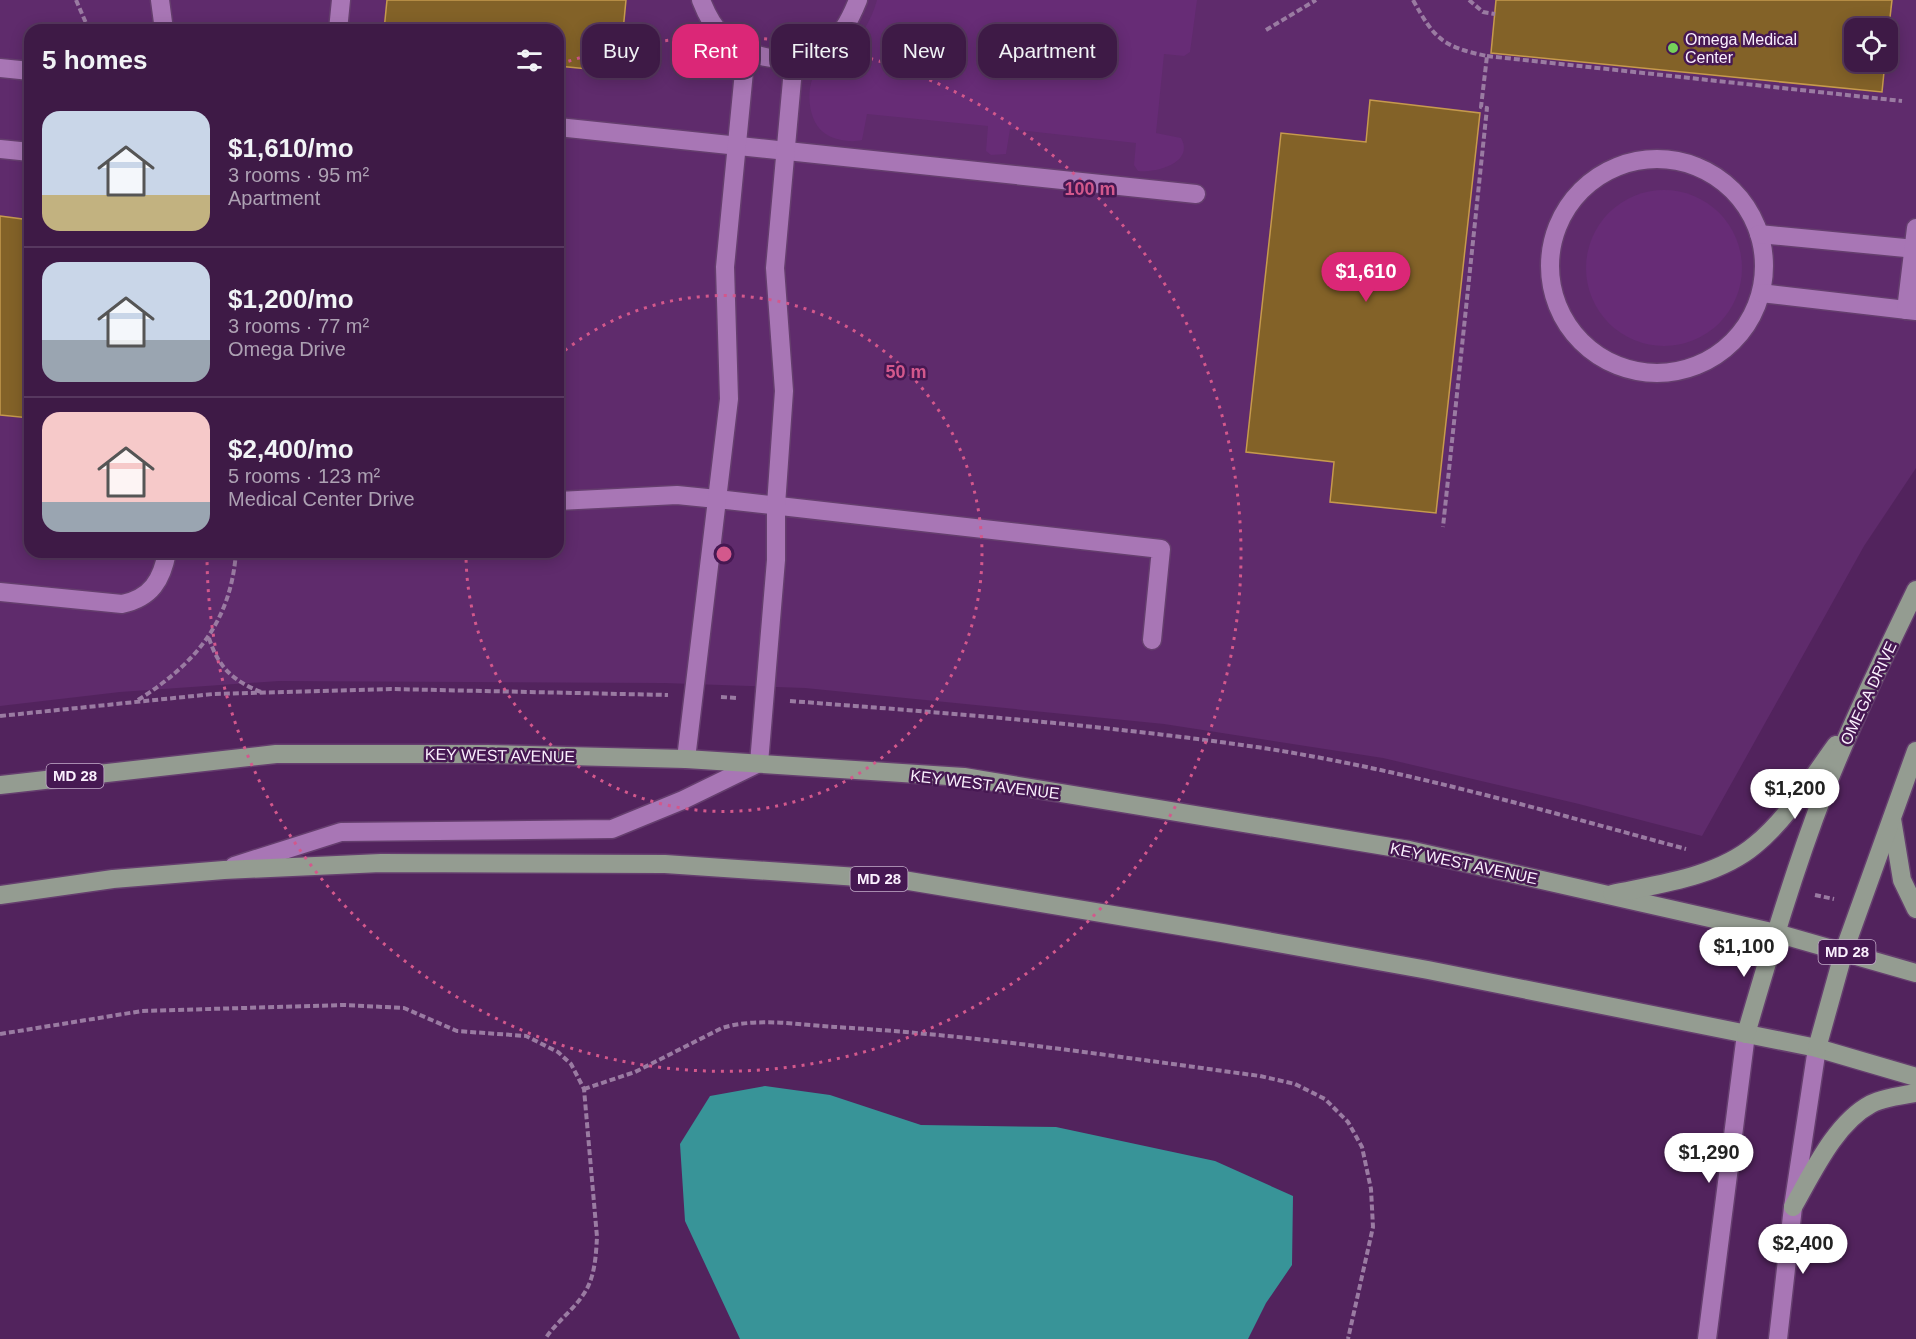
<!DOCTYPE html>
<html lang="en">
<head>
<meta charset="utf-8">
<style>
	:root { --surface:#3e1a46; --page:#45234d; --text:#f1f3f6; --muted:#ada1b3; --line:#57385f; --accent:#db2777 }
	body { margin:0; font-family:Helvetica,sans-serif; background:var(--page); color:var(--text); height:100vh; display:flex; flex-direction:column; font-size:22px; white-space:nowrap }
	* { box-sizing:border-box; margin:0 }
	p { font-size:20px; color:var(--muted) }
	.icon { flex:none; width:33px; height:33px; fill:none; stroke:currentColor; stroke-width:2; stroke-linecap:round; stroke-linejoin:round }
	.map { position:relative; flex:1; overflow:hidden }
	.details { position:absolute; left:24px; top:24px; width:540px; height:534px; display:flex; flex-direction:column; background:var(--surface); border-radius:18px; box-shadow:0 3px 15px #0003,0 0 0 2px var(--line) }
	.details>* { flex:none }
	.hud { position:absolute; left:582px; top:24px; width:570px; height:54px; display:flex; gap:12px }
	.buttons { position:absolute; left:1844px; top:18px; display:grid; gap:12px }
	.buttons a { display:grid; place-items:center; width:54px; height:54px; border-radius:12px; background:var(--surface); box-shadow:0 3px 15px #0003,0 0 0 2px var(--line); font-size:30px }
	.price { position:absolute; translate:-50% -51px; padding:0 14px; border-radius:21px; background:#fff; color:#222; font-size:20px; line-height:39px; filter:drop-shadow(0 2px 3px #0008) }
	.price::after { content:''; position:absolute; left:50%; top:36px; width:18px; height:14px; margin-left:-9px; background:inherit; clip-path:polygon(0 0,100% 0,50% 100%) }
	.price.current { background:var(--accent); color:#fff }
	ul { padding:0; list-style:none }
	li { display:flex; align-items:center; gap:18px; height:150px; padding:0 18px }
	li+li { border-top:2px solid var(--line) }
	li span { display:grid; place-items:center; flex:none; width:168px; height:120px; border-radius:18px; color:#555 }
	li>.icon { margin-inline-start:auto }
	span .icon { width:72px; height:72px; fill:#fffc; stroke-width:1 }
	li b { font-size:26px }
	h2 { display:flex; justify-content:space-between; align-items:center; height:72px; padding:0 18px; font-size:26px }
	.chip { padding:0 21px; border-radius:18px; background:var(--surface); box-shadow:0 3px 15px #0003,0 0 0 2px var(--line); font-size:21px; line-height:54px }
	.chip.current { background:var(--accent); color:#fff }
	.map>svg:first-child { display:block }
	.built { fill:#5f2b6c; fill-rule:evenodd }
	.green { fill:#672c76 }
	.water { fill:#389498 }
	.building { fill:#836228; stroke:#c69a4d; stroke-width:1.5 }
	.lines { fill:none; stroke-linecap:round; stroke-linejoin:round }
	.minor-casing { stroke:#653e6e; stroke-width:21 }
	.major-casing { stroke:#653e6e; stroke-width:21 }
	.path { stroke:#9a7ba2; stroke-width:4; stroke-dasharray:6 3; stroke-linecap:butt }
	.minor { stroke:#a876b5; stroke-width:18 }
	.major { stroke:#949c91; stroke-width:18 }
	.ring { fill:none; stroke:#d3588c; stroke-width:3; stroke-dasharray:3 6 }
	.poi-dot { fill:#75d25a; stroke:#461852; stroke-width:2 }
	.labels { text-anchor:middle; stroke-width:5; stroke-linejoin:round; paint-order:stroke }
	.shield { fill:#461852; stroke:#c4aeca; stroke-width:1.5 }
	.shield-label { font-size:15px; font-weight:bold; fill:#faeffd }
	.poi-label { font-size:16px; fill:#faeffd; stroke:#461852; text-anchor:start }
	.street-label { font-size:16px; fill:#faeffd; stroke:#461852 }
	.centre { fill:#d3588c; stroke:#461852; stroke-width:3 }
	.ring-label { font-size:18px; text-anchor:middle; font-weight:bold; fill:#d3588c; stroke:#461852; stroke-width:5; stroke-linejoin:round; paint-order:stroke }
</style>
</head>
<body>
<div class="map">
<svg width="1916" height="1339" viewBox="0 0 1916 1339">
	<rect width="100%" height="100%" fill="#52235d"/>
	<path class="built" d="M0 0H1916V468L1864 546 1702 836 1579 804 1383 758 1164 724 805 688 664 683 279 681 120 692 0 706ZM1854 28H1887V62H1854ZM30 30H558V552H30Z"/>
	<g class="green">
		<path d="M877 0H1197L1190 52 1184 56 1164 54 1156 133 1181 138C1195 163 1155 173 1138 171L1134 165 1136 143 1010 129 1006 154 991 155 986 151 988 126 867 114 862 140C851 143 832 140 823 132 808 120 805 88 816 72 821 65 832 62 839 56 858 43 871 22 877 0Z"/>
		<circle cx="1664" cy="268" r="78"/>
	</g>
	<path class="water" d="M765 1086 830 1095 921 1125 1056 1127 1215 1161 1293 1196 1292 1265 1266 1303 1248 1339H740L685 1221 680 1144 710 1096Z"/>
	<g class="building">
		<path d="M387 0H626L619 72 558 66V30H384Z"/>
		<path d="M1496 0H1892L1887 44V28H1854V62H1885L1882 92 1491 53Z"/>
		<path d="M1370 100 1480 113 1436 513 1330 502 1334 462 1246 452 1281 133 1366 142Z"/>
		<path d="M0 216 30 220V418L0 415Z"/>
	</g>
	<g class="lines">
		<g class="minor-casing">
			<g id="minor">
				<path d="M160 0 164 30"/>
				<path d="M701 0C706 13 712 26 723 36 746 58 791 67 820 51 840 40 850 20 858 0"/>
				<path d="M338 30 341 0"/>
				<path d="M0 68 30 71"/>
				<path d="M558 127 1196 194"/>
				<path d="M0 149 30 152"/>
				<circle cx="1657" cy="266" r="107"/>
				<path d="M1759 234 1916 249"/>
				<path d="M1761 293 1916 311"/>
				<path d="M1906 310 1916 228"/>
				<path d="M558 501 677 495 717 499 1161 549 1152 640"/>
				<path d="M0 592 122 604C151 598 162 580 167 552"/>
				<path d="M686 759 729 399 725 267 746 51"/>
				<path d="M234 866 341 832 612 829 683 800 759 763 776 560V505L784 391 775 268 794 58"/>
				<path d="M1707 1339 1746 1034"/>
				<path d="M1778 1339 1793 1207 1817 1048"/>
			</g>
		</g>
		<g class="major-casing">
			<g id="major">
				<path d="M0 785 276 754H487L686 759 964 777 1409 850 1776 933 1916 973"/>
				<path d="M1892 819 1902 880 1916 909"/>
				<path d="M1612 894C1659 884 1717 877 1755 845 1788 818 1811 779 1836 745"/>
				<path d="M0 895 113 879 224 870 381 863 665 864 903 880 1222 933 1428 970 1817 1048 1916 1077"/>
				<path d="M1746 1034C1770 952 1794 870 1825 790 1852 722 1884 656 1916 590"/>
				<path d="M1817 1048 1844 951 1916 751"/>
				<path d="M1793 1207C1812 1174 1835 1123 1871 1104 1883 1098 1903 1095 1916 1093"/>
			</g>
		</g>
		<g class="path">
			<path d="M76 0 89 30"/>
			<path d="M1413 0C1434 38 1442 47 1487 56L1481 107 1487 108 1443 527"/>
			<path d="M1469 0 1483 12 1495 14"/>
			<path d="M1266 30 1316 0"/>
			<path d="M1487 56 1902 101"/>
			<path d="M209 638C218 667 233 681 261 692"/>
			<path d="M721 697 737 698"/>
			<path d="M138 700C195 664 231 622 236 552"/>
			<path d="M790 701C948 713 1106 725 1263 748 1406 770 1546 811 1686 849"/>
			<path d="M0 716 213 694 391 689 668 695"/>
			<path d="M1815 895 1834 899"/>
			<path d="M0 1034 142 1011 344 1005 404 1008 457 1031 526 1036 558 1052 571 1064 584 1089 597 1237C596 1255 595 1276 585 1292 574 1310 557 1321 545 1339"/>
			<path d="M584 1089 635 1072 722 1028C757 1017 800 1025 835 1027 977 1035 1119 1057 1260 1076L1295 1084 1325 1099 1348 1122 1362 1147 1371 1189 1373 1227 1348 1339"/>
		</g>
		<use href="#minor" class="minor"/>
		<use href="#major" class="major"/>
	</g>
	<g class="ring">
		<path d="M558 356A258 258 0 1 1 466 554"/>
		<path d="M560 64A517 517 0 1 1 207 554"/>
	</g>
	<circle class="poi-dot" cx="1673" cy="48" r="6"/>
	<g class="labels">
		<g class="shield">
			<rect x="46.5" y="764" width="57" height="24" rx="4.5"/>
			<rect x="850.5" y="867" width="57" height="24" rx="4.5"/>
			<rect x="1818.5" y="940" width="57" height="24" rx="4.5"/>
		</g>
		<g class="shield-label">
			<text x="75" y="781">MD 28</text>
			<text x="879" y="884">MD 28</text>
			<text x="1847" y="957">MD 28</text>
		</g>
		<g class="poi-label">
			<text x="1685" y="45">Omega Medical<tspan x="1685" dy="18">Center</tspan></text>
		</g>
		<g class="street-label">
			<text transform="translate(1868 693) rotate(-65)" y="6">OMEGA DRIVE</text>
			<text transform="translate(500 755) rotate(1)" y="6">KEY WEST AVENUE</text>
			<text transform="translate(985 784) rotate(7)" y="6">KEY WEST AVENUE</text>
			<text transform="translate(1464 863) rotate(12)" y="6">KEY WEST AVENUE</text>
		</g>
	</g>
	<circle cx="724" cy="554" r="9" class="centre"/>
	<g class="ring-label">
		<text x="1090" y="195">100 m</text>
		<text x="906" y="378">50 m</text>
	</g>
</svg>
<div class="buttons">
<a><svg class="icon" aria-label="locate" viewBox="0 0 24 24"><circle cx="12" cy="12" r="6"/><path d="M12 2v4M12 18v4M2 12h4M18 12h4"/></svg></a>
</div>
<b class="price current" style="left:1366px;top:303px">$1,610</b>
<b class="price" style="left:1795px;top:820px">$1,200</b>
<b class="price" style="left:1744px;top:978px">$1,100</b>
<b class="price" style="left:1709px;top:1184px">$1,290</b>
<b class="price" style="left:1803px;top:1275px">$2,400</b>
<div class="hud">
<a class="chip">Buy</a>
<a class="chip current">Rent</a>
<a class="chip">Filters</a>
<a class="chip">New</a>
<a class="chip">Apartment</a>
</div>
<section class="details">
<h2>5 homes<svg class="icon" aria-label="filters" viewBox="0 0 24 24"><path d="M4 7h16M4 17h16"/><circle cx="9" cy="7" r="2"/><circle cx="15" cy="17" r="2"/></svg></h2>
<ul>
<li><span style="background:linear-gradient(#c9d6e8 70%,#c2b280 0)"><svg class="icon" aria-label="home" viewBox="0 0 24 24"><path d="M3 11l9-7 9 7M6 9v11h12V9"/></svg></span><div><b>$1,610/mo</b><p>3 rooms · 95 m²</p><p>Apartment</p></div></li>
<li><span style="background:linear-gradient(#c9d6e8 65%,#9aa5b1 0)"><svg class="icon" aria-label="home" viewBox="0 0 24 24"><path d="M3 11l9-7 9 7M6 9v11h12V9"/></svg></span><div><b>$1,200/mo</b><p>3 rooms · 77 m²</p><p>Omega Drive</p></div></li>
<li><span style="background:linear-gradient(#f6c9c9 75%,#9aa5b1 0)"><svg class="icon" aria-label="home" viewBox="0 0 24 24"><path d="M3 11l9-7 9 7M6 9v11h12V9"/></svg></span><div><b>$2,400/mo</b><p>5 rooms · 123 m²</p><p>Medical Center Drive</p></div></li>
</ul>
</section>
</div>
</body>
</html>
